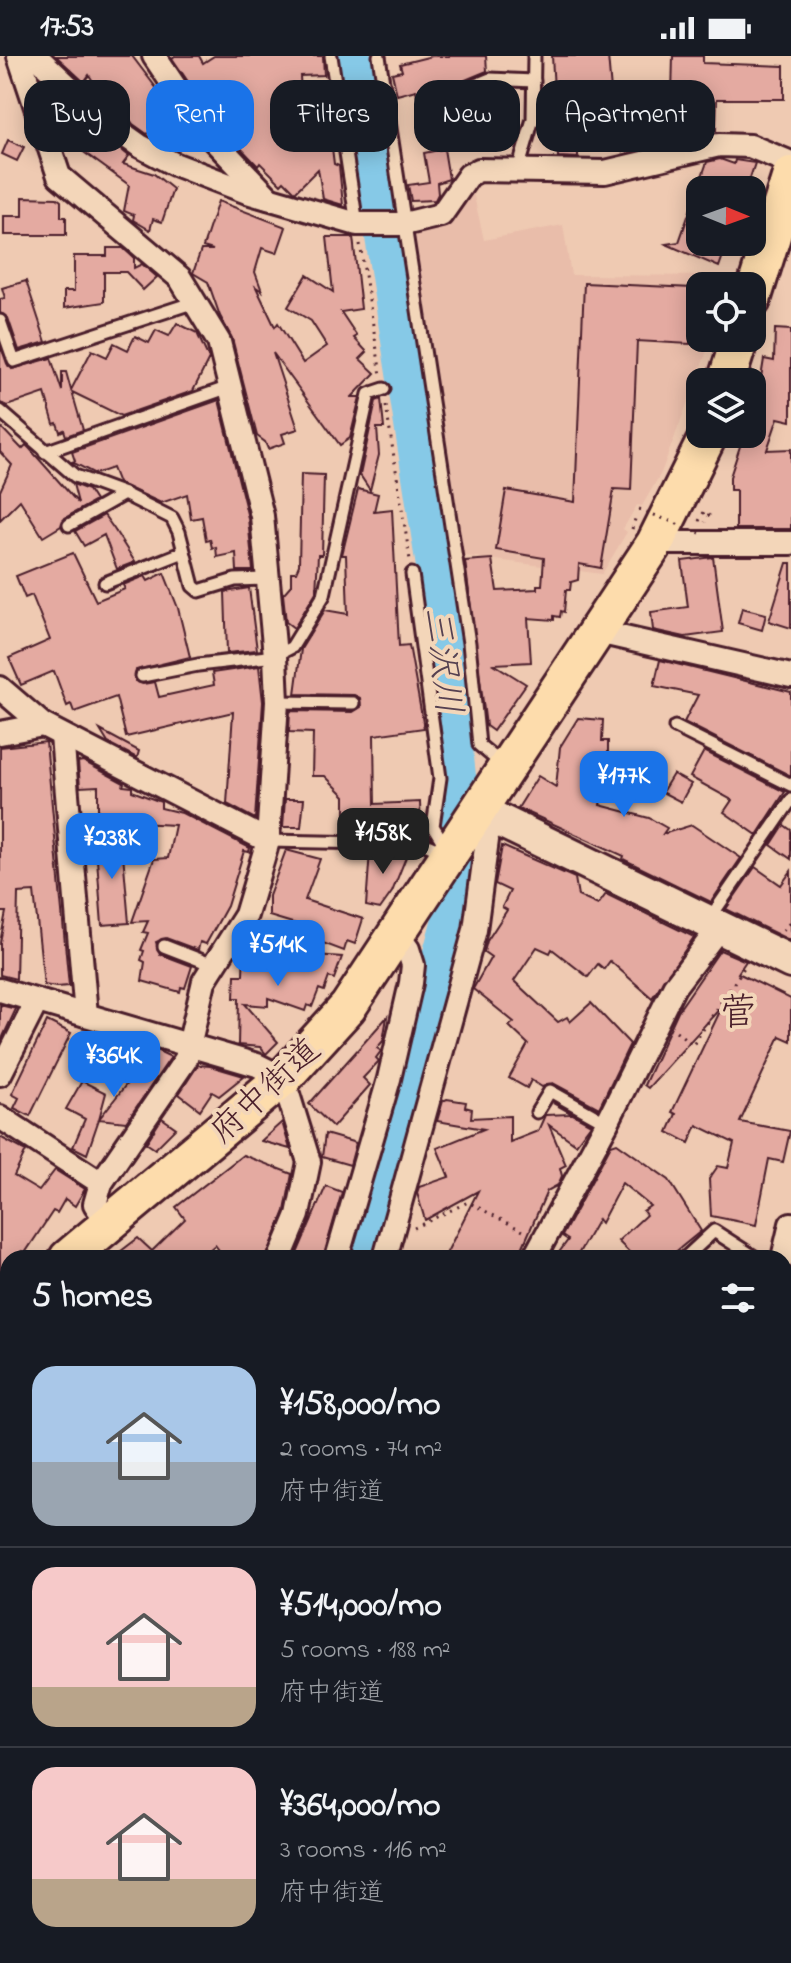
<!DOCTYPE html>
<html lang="en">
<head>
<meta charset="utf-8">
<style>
	:root { --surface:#171b24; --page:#242831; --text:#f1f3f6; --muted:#9ea1a6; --line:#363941; --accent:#1a73e8 }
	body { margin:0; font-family:"Indie Flower","Klee One",sans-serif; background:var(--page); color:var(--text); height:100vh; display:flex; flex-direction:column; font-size:30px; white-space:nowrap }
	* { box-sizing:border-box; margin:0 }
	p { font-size:26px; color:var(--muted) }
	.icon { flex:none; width:44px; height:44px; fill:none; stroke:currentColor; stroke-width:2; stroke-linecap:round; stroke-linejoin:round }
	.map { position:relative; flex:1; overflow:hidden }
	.details { position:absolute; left:0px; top:1194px; width:792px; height:714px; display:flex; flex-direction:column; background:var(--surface); border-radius:24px 24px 0 0; box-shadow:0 4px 20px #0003 }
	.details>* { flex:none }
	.banner { position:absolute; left:24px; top:24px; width:744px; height:72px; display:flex; gap:16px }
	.needle { width:52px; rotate:91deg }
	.fabs { position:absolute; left:686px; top:120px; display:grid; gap:16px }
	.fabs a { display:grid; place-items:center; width:80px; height:80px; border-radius:16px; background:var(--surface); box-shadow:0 4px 20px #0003; font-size:40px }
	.price { position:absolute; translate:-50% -68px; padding:0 18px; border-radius:16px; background:var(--accent); color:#fff; font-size:26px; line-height:52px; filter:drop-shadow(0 2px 4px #0008) }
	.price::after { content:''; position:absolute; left:50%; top:48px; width:24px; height:18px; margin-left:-12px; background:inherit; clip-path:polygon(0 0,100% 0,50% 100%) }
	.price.current { background:#222; color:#fff }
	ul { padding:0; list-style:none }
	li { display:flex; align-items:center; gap:24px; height:200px; padding:0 32px }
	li+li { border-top:2px solid var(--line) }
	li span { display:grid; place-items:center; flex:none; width:224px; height:160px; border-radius:24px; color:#555 }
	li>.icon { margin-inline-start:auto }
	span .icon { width:96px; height:96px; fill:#fffc; stroke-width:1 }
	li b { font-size:34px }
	h2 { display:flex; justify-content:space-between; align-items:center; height:96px; padding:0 32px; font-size:34px }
	.pill { padding:0 28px; border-radius:24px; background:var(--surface); box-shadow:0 4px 20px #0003; font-size:28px; line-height:72px }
	.pill.current { background:var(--accent); color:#fff }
	.status { display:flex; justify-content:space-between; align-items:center; height:56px; padding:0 40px; background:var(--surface); direction:ltr }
	.status svg { height:22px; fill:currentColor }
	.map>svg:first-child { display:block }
	.built { fill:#e9bdaa }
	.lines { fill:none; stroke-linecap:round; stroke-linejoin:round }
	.river { stroke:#86c9e7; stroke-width:34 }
	.building { fill:#e4aaa1; stroke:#4a1f2b; stroke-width:2 }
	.lane-casing { stroke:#4a1f2b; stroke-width:17 }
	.street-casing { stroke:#4a1f2b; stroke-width:28 }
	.secondary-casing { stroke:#4a1f2b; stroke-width:38 }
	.primary-casing { stroke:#4a1f2b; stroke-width:42 }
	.path { stroke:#4a1f2b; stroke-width:3; stroke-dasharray:2 6; stroke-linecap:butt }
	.lane { stroke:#f3d6b9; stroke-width:11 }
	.street { stroke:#f3d6b9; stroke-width:22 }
	.secondary { stroke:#f3d6b9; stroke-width:32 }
	.primary { stroke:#fddcac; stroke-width:36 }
	.rail { stroke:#4a1f2b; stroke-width:6 }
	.path-bridge { stroke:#4a1f2b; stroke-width:3; stroke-dasharray:2 6; stroke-linecap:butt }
	.labels { text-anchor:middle; stroke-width:8; stroke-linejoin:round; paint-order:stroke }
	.street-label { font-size:34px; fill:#4a1f2b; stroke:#f3d6b9 }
	.water-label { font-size:36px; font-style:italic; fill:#564151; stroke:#f3d6b9 }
	.quarter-label { font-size:38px; fill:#4a1f2b; stroke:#f3d6b9 }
</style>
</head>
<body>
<div class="status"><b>17:53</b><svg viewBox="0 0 49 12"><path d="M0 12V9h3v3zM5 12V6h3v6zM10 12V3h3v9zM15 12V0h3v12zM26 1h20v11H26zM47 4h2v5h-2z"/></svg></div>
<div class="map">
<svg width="791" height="1907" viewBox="0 0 791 1907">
	<rect width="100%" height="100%" fill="#efcab2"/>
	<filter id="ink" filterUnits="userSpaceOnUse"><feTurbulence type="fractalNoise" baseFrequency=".0125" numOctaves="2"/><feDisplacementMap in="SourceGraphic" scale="16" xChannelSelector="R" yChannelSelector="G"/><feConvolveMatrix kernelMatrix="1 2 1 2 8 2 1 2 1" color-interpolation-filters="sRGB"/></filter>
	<g filter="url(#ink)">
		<path class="built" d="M471 127 484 184 563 169 571 219 730 220 727 230H700V282H711L704 303 661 417 642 450 637 449 623 473 627 476 602 518 459 499 412 191 417 175Z"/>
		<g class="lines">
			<g class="river">
				<path d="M354 0 445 588 460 730 450 860 357 1202"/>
				<path d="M157 1907 159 1900"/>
			</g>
		</g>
		<g class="building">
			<path d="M56 0H132L176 58 172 60 174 64 147 78 133 68 116 43 109 50 89 19 84 26Z"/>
			<path d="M175 0H199L203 7 214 0H323L324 19 300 20 302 52 327 51 334 108 339 110 343 149 323 143 318 113 295 136 284 125 281 128 260 107 258 110 214 64 172 2Z"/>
			<path d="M432 0H486L487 15 465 24 460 30 466 40 478 37 475 60 446 56 445 34 417 40 416 34 397 39 392 17 402 15 400 8Z"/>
			<path d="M552 0H608L614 69 578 72V102L558 101Z"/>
			<path d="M673 0H703V7L784 10V43H717L716 74H666L667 40H672Z"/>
			<path d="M42 25 67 49 61 58 50 50Z"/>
			<path d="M69 51 129 100 123 108 154 118 173 133 162 166 153 163 150 174 133 164 134 159 124 155 129 129 60 79 57 69Z"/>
			<path d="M8 84 24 91 17 105 2 98Z"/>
			<path d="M444 93 449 123 437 127 438 138 435 144 411 145 408 129 429 126 424 97Z"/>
			<path d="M720 103 734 108 735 104 755 107 746 134H700V186H717L715 191 725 194 719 211 666 188 679 186 707 106Z"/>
			<path d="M23 141 57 142 61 145V161H66V179H4V160H23Z"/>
			<path d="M218 145 286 171 277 197 262 192 255 216 262 235 256 231 275 271 278 267 303 307 327 290 311 265 288 251 307 219 333 236 327 181H353L361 253 341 256 357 280 354 282 367 296 360 303 375 317 352 341H360L350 382 340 389 273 297 298 373 282 378 285 387 268 393 265 386 257 380 232 282 220 260 208 226 193 217 201 194H213L203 191Z"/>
			<path d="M107 192H123L134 202V212L142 208 157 221 143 234 126 216H104V246L64 252V235H74V200H107Z"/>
			<path d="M26 225 46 286 19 294 8 262 0 257V243L5 242 2 232Z"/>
			<path d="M584 227 693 232 690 288 637 285 631 434 614 433 601 512 579 508 578 524 571 526 570 534H566L564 556 561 555 560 561 554 560V564L528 562 531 606 494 608 526 628 493 675 486 670 465 505 492 503 497 535 537 533V529H542L544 502 496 494 506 434 575 446Z"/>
			<path d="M177 267 197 277 209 303 193 335 121 360 72 336 83 374 66 380 64 374 60 376 57 367 54 368 45 337 7 350 0 347V291L12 313 51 302 62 335V316H66L71 334 92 294 107 301 114 287 128 294 135 280 149 287 156 274 169 280Z"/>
			<path d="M775 273 791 274V365L778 362 767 394 791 393V473H736V434H730V421L744 378H752L764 303 774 305Z"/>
			<path d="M381 343 384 372H377L379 399 370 434 360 419 376 345Z"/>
			<path d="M219 344 248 462 253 515H237L236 497 217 501 216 491 212 492 210 483 206 484 202 461 191 463 187 438 161 447 118 427 112 412 95 418 72 406 75 405 72 396Z"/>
			<path d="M0 370 22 393 26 389 30 393 78 447 73 428 88 434 95 445 65 462 61 470 43 481 20 444 0 464V435L12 409 0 396Z"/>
			<path d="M301 418 324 419 322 499H318L316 536 294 572 286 566 283 538 291 529V516H296L299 509Z"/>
			<path d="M358 433 378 438 374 455 392 453 399 590 409 589 424 672 374 679 375 748 420 746 421 778 417 779H386L385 764 345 763V740L325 720H312L313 677 289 676 290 655 353 656 361 651 360 642 354 639 295 638 301 593 325 554 348 558 346 499H342Z"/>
			<path d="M104 459 114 473 135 506 117 513 104 479 84 490 75 475Z"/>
			<path d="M73 497 96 545 125 533 123 529 145 520 148 525 164 517 178 552 190 601 136 614 135 625 143 628 155 626 159 641 214 629 212 617 259 610 263 646 255 763 227 748 233 656 126 681 116 641 74 656 71 648 67 650 54 615 21 629 9 602 50 584 32 539 25 542 16 520Z"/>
			<path d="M713 501 723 576 685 581 653 574 651 556 688 551 682 505Z"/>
			<path d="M787 507H791V572L769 565Z"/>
			<path d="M249 532 257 594 227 597 225 536Z"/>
			<path d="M742 552 766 558 762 574 738 567Z"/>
			<path d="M660 604 791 636V720L684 666 698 639 654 630Z"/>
			<path d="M578 662 603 664 602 685H608V707L600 749 649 762 667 772 663 778 692 769 741 802 711 846 623 803 624 800 518 752 538 720 556 731 560 691Z"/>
			<path d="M100 674 139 695 137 702 108 687Z"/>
			<path d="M46 686 69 930 56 931 44 929 34 836 18 837 16 923 0 919V886L6 856H0V691Z"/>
			<path d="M704 695 785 736 757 779 724 756 732 744 690 721Z"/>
			<path d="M83 705 124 727 123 730 132 731V735L161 746V752L182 757 250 792 249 796 244 795 227 850 206 888 200 886 198 894 166 882 156 886 160 898 192 910 185 932 181 931 180 936 142 925 145 906 141 904 144 895 141 894 148 877 143 876 148 865 132 866 154 803 168 802 175 769 98 765V730L80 731 78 706Z"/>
			<path d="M673 718 691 728 681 746 662 736Z"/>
			<path d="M285 743H304L301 771H283Z"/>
			<path d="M784 769 791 774V803L771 789Z"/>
			<path d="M95 777 122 786 129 867 102 869Z"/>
			<path d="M502 790 575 822 578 840 598 849 606 838 694 881 652 942 610 905 604 913 598 908 588 921 552 893 550 897 537 891 514 925 558 966 567 961 570 966 591 947 630 988 599 1052 553 1027 542 1031 531 1024 527 1032 509 1022 528 988 509 970 514 966 473 933 491 901 484 896 487 885 507 854 502 851 510 835 495 828Z"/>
			<path d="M286 794 320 803 305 844 363 863 355 888 347 885 344 895 296 877 299 869 269 860V840Z"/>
			<path d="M370 795 408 796 392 836 380 853 366 850Z"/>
			<path d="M755 811 781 829 791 815V885L726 853Z"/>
			<path d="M244 894 342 901 334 923 329 921 324 935 319 933 312 951 307 949 305 955 268 942V950L245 948 278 986 266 998 260 991 238 989 239 942H234L235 919H243Z"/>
			<path d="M720 894 746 905 738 917 791 943V985L780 980 740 1066 790 1075 783 1106 769 1103 756 1169 711 1160 709 1123 718 1110 728 1112 734 1087 697 1069 689 1087 668 1076 676 1058 672 1056 723 949 648 1032 644 1029 678 955Z"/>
			<path d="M0 949 16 953 0 987Z"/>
			<path d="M387 961 383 985 377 992 381 995 376 1002 379 1005 363 1022 370 1029 333 1071 309 1048Z"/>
			<path d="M47 965 71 977 30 1060 14 1052 19 1042 12 1038Z"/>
			<path d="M154 993 171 1001 126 1066 99 1063 87 1098 73 1091 85 1063 66 1053 82 1025 106 1037 99 1063Z"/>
			<path d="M198 1009 210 1010 244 1020 219 1040 212 1036 200 1054 179 1038Z"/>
			<path d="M447 1043 466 1046 465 1051 472 1053 471 1062 510 1060V1086L538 1075 545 1059 572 1058 553 1047 591 1068 576 1088 549 1069 566 1109 560 1112 562 1120 558 1129 547 1135 518 1202H444L478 1135 425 1164 417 1137 419 1131 449 1121 437 1092 484 1073 437 1065 443 1045Z"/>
			<path d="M162 1062 176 1072 155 1093 146 1087Z"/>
			<path d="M282 1066 290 1093 261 1085Z"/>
			<path d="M325 1078 356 1087 350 1109 322 1101Z"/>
			<path d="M0 1081 26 1095 14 1120 39 1135 55 1114 85 1133 75 1150 65 1143 57 1157 53 1155 25 1197 22 1195 16 1202H8V1209L0 1217Z"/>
			<path d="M617 1087 669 1124 701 1175 668 1202H635L618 1185 646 1159 643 1155 650 1150 622 1127 601 1167 598 1163 576 1202H555L568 1184 562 1180 611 1089Z"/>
			<path d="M243 1099 292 1118 285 1155 266 1202H225L215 1189 200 1202H112L138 1182 152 1195 185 1163 176 1151Z"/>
			<path d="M326 1130 342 1136 323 1202H295Z"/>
		</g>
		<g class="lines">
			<g class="lane-casing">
				<g id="lane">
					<path d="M331 0 357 168"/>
					<path d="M379 0 469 587 479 689 503 709"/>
					<path d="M468 32 490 23 534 25"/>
					<path d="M518 114 533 63 534 0"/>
					<path d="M0 265 14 305 195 246"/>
					<path d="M0 355 75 420 124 438 172 462 179 476 193 530 199 535 235 524 266 523"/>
					<path d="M45 396 232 330"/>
					<path d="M69 469 124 438"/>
					<path d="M412 518 440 722 433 770 446 791"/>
					<path d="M105 527 184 496"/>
					<path d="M142 620 198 609 275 600 292 591 324 539 369 338 384 333"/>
					<path d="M277 646 353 647"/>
					<path d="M675 671 791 729"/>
					<path d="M268 785 425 788 445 797"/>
					<path d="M710 862 791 744"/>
					<path d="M164 890 213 909"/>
					<path d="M537 1056 550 1035 607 1067"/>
					<path d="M685 1202 714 1175 756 1202"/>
					<path d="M243 1900 253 1907"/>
					<path d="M584 1900 596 1907"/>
					<path d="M689 1907 695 1900"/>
				</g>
			</g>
			<g class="street-casing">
				<g id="street">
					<path d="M19 0 59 120 180 222 219 286 262 460 275 600 277 646 268 785 246 859 204 925 186 1003 101 1127 95 1148 109 1168"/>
					<path d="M36 0 106 66 140 90 174 108 247 136 357 168H404L441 159 469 119 479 114 605 116 719 89 750 90 791 107"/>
					<path d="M154 0 203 73 269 142"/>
					<path d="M655 487H791"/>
					<path d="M598 576 791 620"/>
					<path d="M0 632 43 669 268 785"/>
					<path d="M0 677 43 669"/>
					<path d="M62 680 86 959"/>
					<path d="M0 934 257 1009 283 1022 309 1106 298 1159 280 1202"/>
					<path d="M0 1018 37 945"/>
					<path d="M0 1061 101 1127"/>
					<path d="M337 1202 389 1023 411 927 413 909 408 893 397 878"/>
					<path d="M385 1202 475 874 487 784 480 755"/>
					<path d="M534 1202 607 1067 674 931 719 872"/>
					<path d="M783 1202 791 1168"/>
					<path d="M0 1477 8 1478"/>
					<path d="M784 1775 791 1762"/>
					<path d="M0 1780 8 1784"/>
					<path d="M784 1829 791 1835"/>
					<path d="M0 1862 8 1835"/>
					<path d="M131 1907 133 1900"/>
					<path d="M183 1907 185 1900"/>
					<path d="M407 1907 411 1900"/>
					<path d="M616 1907 618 1900"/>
				</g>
			</g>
			<g class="secondary-casing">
				<path id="secondary" d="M480 755 791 906"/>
			</g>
			<g class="primary-casing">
				<g id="primary">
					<path d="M752 244 791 119"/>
					<path d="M726 326 740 282"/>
					<path d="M68 1202 283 1022 348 951 655 487 709 378"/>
					<path d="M0 1263 8 1255"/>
				</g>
			</g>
			<g class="path">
				<path d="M360 188 381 319"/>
				<path d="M386 350 410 504"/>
				<path d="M699 465 704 456 709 459 705 466"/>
				<path d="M632 473 636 460"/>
				<path d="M783 875 791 865"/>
				<path d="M676 975 693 989 745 910"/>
				<path d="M414 1172 468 1146 525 1176"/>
			</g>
			<use href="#lane" class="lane"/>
			<use href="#street" class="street"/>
			<use href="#secondary" class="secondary"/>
			<use href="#primary" class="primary"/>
			<g class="rail">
				<path d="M784 1385 791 1361"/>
				<path d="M784 1421 791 1397"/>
				<path d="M630 1907 632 1900"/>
			</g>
			<path class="path-bridge" d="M639 453 700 477"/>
		</g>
	</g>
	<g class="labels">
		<g class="street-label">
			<text transform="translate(264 1033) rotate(-43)" y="12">府中街道</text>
		</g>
		<g class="water-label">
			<text transform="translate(445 604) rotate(83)" y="13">三沢川</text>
		</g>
		<g class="quarter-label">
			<text x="738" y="968">菅</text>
		</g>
	</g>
</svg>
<div class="fabs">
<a><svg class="needle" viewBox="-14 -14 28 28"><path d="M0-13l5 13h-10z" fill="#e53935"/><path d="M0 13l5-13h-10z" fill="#9ea1a6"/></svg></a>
<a><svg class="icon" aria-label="locate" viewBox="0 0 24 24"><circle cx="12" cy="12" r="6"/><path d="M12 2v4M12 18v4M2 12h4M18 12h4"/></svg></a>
<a><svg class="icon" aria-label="layers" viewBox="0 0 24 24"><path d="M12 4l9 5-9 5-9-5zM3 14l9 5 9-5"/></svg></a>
</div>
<b class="price" style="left:624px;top:763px">¥177K</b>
<b class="price current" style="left:383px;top:820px">¥158K</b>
<b class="price" style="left:112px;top:825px">¥238K</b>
<b class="price" style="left:278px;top:932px">¥514K</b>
<b class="price" style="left:114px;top:1043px">¥364K</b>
<div class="banner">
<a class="pill">Buy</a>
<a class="pill current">Rent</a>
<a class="pill">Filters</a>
<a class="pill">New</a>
<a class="pill">Apartment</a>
</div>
<section class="details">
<h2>5 homes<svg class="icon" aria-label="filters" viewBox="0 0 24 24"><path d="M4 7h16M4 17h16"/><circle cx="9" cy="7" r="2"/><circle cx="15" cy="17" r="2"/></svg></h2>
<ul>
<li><span style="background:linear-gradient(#a9c7e8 60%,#9aa5b1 0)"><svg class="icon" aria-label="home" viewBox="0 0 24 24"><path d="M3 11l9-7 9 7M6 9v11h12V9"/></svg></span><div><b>¥158,000/mo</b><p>2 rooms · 74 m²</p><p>府中街道</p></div></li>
<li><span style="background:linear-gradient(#f6c9c9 75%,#b9a48a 0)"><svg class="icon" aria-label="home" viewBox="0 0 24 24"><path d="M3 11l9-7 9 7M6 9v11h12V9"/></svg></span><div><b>¥514,000/mo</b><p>5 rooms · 188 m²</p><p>府中街道</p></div></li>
<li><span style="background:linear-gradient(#f6c9c9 70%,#b9a48a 0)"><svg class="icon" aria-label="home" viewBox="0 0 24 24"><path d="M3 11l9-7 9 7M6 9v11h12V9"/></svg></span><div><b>¥364,000/mo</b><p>3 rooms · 116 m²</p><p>府中街道</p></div></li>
</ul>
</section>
</div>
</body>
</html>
